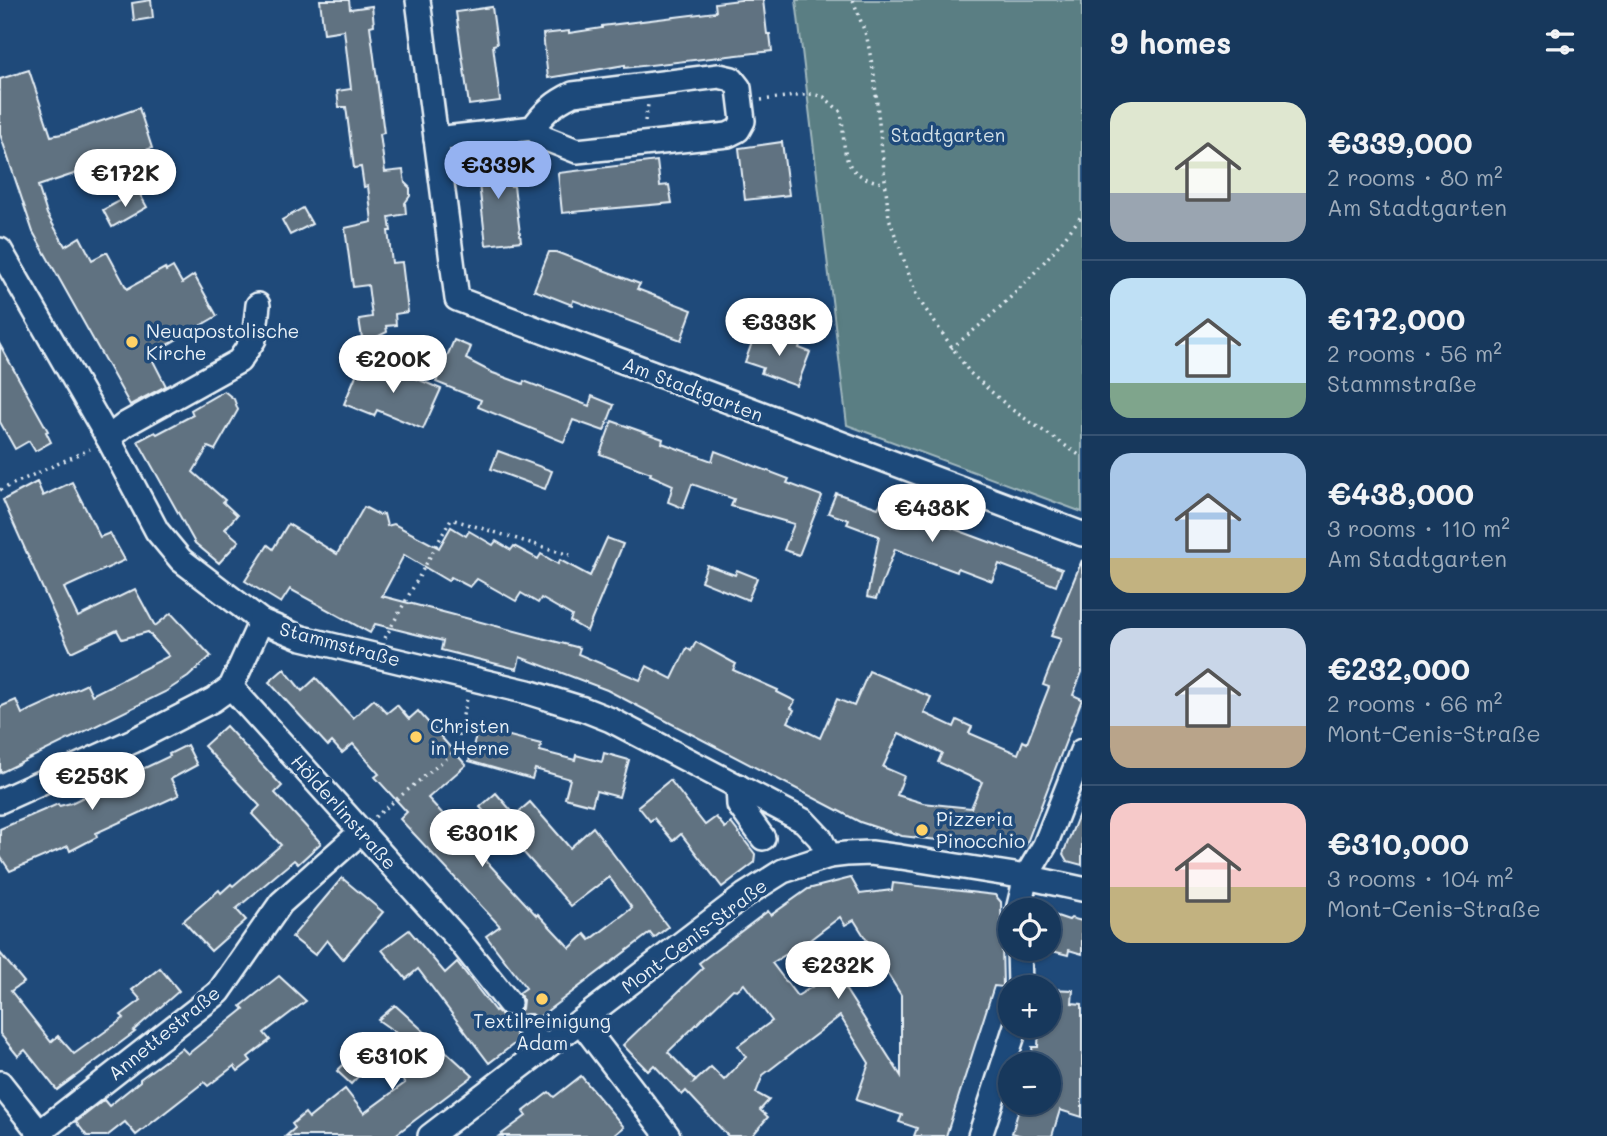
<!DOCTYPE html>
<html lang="en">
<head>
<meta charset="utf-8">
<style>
	:root { --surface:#17385c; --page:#244365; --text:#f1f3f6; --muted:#9eacbb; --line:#365272; --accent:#95b2f1 }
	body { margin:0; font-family:Mali,sans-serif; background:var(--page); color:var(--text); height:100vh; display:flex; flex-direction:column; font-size:26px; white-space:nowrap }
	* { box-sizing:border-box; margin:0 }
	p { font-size:23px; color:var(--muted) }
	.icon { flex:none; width:38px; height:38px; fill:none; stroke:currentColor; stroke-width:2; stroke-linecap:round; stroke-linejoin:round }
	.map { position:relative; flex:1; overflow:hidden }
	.sheet { display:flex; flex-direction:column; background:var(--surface); width:525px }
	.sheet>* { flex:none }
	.tools { position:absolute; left:998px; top:898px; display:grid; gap:14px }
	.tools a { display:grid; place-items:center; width:63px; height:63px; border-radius:50%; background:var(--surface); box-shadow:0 2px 5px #0004,0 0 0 2px var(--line); font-size:35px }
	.price { position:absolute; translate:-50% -60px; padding:0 16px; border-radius:24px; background:#fff; color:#222; font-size:23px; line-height:46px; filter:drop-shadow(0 2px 4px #0008) }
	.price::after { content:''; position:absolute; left:50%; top:42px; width:21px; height:16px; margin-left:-10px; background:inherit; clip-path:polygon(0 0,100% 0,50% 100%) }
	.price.current { background:var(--accent); color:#111 }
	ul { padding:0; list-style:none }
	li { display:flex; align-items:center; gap:21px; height:175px; padding:0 28px }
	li+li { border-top:2px solid var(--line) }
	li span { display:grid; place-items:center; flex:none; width:196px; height:140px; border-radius:21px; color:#555 }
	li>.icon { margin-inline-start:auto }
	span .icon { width:84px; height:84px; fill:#fffc; stroke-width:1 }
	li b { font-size:30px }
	h2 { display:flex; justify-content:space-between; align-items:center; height:84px; padding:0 28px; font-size:30px }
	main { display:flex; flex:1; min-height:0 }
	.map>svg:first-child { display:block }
	.green { fill:#5a7e83; stroke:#a1b8be; stroke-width:2 }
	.building { fill:#607281; stroke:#e8f1f8; stroke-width:2; fill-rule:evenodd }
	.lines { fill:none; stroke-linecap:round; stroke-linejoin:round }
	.minor-casing { stroke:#e8f1f8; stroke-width:28 }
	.path { stroke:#e8f1f8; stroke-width:3.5; stroke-dasharray:2 5; stroke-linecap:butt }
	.minor { stroke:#1f4a7a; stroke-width:23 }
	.poi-dot { fill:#ffd166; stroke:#1f4a7a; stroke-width:2.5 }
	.labels { text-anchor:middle; stroke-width:7; stroke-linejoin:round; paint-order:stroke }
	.park-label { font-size:19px; fill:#d3e0e6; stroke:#1f4a7a }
	.poi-label { font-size:19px; fill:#e8f1f8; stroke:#1f4a7a; text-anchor:start }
	.street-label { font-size:19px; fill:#e8f1f8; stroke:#1f4a7a }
</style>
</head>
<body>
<main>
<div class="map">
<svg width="1082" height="1136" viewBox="0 0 1082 1136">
	<rect width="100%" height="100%" fill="#1f4a7a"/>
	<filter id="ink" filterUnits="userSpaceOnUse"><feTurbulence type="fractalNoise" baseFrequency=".0143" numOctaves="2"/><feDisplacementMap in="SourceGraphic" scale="14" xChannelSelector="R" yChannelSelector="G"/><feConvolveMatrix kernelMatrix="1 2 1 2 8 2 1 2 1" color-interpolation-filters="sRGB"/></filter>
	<g filter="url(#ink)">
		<path class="green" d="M796 0H1082V512L847 425Z"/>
		<g class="building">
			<path d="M151 0 153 18 134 21 132 3Z"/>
			<path d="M320 0H349L350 9 372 6 374 25 370 26 384 133 380 134 385 172 403 170 405 183 410 188V196L405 203 406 214 389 217 391 231H388L392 263 402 262 408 312 395 314 396 325 386 326 387 332 363 344 359 319 372 317 368 285 353 287 345 228 372 222 368 186 364 187 361 167 354 168 346 107H339L337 91 351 89 344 30 324 33Z"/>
			<path d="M740 0H763L767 34H770L772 51 625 68V65L548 78 543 34 569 31V33L602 28V26L716 12 715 3Z"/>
			<path d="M492 7 497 44 493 45 500 101 469 105 456 12Z"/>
			<path d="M29 70 51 136 67 133 139 108 152 148 38 186 47 214 65 246 80 237 92 260 107 252 127 289 165 268 166 271 173 267 182 283 194 275 217 316 150 355 166 386 130 405 33 232 0 134V79Z"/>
			<path d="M782 142 789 195 745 200 739 148Z"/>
			<path d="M505 154 510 186H514L521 241 486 245 476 158Z"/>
			<path d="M657 161 660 186 669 185 672 203 562 213 558 173Z"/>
			<path d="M138 191 147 207 112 227 103 210Z"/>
			<path d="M303 208 312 224 290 235 282 220Z"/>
			<path d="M549 252H556L640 284 637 289 692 310 681 340 573 300 572 305 534 290Z"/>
			<path d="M776 333 801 342 799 348 810 352 797 386 761 373 763 368 745 362 755 334 773 341Z"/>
			<path d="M454 340 471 347 466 359 493 373 523 384 524 381 589 406 592 396 614 405 604 431 573 420 564 442 478 407 481 400 436 382Z"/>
			<path d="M0 345 48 431 46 432 51 442 35 451 29 441 15 449 0 422Z"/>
			<path d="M361 363 391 375 394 369 441 389 423 429 377 410 374 416 344 404Z"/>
			<path d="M224 391 234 399 238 410 215 450 208 447 193 472 225 500 223 502 237 515 225 529 239 541 219 563 195 543 138 441 155 432 157 434 193 415 191 410Z"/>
			<path d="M612 421 663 439 662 443 712 461 715 451 789 479 787 483 822 496 799 555 784 550 794 524 731 506 734 499 692 484 683 508 668 502 673 485 650 475 651 473 600 454Z"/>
			<path d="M498 451 552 471 545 489 491 469Z"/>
			<path d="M37 482 43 496 72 482 100 537 110 533 125 560 64 588 78 617 135 589 155 626 171 613 211 656 188 677 165 692 0 773V707L16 700 22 714 87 684 92 695 169 656 148 632 122 639 117 630 71 652 3 500Z"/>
			<path d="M836 493 878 508 881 503 906 511 1062 569 1056 586 999 564 992 581 958 568 957 572 895 549 876 599 867 597 879 536 847 524 849 520 828 513Z"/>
			<path d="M364 507 379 515 384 514 387 526 394 524 439 548 451 527 466 536 469 531 493 545 496 541 511 550 514 546 538 559 541 554 558 564 560 560 590 576 607 538 623 544 587 631 570 621 572 616 541 598 538 603 521 593 516 601 477 579 470 587 451 577 448 581 404 555 382 596 580 648 578 654 640 680 647 666 672 679 687 648 691 651 696 642 736 664 733 670 778 690 777 692 795 701 791 708 794 710 788 722 820 738 837 699 854 706 869 671 931 697 924 713 954 727 957 720 972 727 969 733 1018 754 1023 741 1027 743 1049 687 1043 685 1061 639 1051 636 1082 560V672L1073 695 1082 699 1026 845 1018 849 902 836 860 822 607 690 520 657 517 669 441 650 443 641 375 624 370 633 290 589 281 603 245 581 268 545 273 549 288 524 337 554ZM899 733 942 753 938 762 982 782 971 808 923 803 897 795 904 776 883 767Z"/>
			<path d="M707 565 735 575 737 570 757 578 748 600 701 581Z"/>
			<path d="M284 669 302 691 316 678 353 718 374 699 387 713 397 705 409 719 418 711 466 765 428 798 537 916 538 914 570 948 585 934 590 940 632 908 609 877 571 906 501 827 500 829 480 807 496 793 515 815 530 802 570 848 593 827 668 927 654 938 650 933 538 1018 532 1014 519 1016 514 1021 513 1028 518 1041 489 1063 418 969 406 979 382 950 409 930 445 973 457 962 495 1011 496 1010 503 1016 512 1017 522 1009 523 1000 519 993 526 988 486 936 500 926 400 819 407 812 375 777 379 774 353 744 342 753 332 742 328 746 269 682Z"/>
			<path d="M226 726 282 786 275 793 321 843 298 864 294 860 236 909 246 920 211 951 183 921 219 890 221 893 231 884 233 886 281 845 252 814 260 806 204 746Z"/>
			<path d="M478 728 541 744 540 751 575 760 576 755 602 762 604 753 629 760 619 797 596 791 592 805 565 798 570 779 535 769 532 779 469 761Z"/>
			<path d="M187 745 197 765 171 779 179 795 96 833 97 837 70 851 68 846 10 871 0 856V829L58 804 59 806 71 803 170 756 169 754Z"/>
			<path d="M670 780 705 825 716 817 725 828 731 823 755 854 754 863 722 887 681 834 673 841 654 818 650 821 638 806Z"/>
			<path d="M1081 809H1082V865L1067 861 1063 854Z"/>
			<path d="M342 878 383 912 343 959 327 940 315 955 292 937Z"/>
			<path d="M851 878 860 894 892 890 893 883 995 895 1001 902 1003 987 994 986 946 1136H914L917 1128 899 1122 902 1115 856 1100 869 1063 840 1016 763 1075 756 1093 769 1100 760 1110 768 1117 752 1136H728L686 1091 682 1095 654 1065 648 1071 623 1045 703 968 699 963 768 911 771 915 808 889ZM840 917 845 925 854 920 901 995V1076L835 973 797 996 772 963 811 939ZM744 984 772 1021 738 1046 746 1057 724 1080 711 1067 692 1084 696 1081 668 1052 733 989 737 990Z"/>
			<path d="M1048 913 1069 920 1071 918 1082 921V954L1069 950 1068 955 1048 950Z"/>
			<path d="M0 953 24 982 11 991 51 1042 58 1036 74 1054 124 1018 121 1015 141 1000 132 990 160 968 179 991 133 1031 135 1032 57 1090 25 1050 18 1056 0 1034Z"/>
			<path d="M279 976 306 1001 264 1033 270 1040 248 1057 251 1061 238 1071 234 1066 208 1086 204 1082 136 1135 125 1122 107 1136H87L76 1122 104 1100 109 1106 140 1081V1079L182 1048 188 1054 244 1009 241 1006Z"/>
			<path d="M1048 989 1073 990 1072 1003 1082 1004V1117L1060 1110 1052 1136H1022L1012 1133 1021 1102H1048V1064H1034L1032 1047H1038L1039 1026H1048Z"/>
			<path d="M395 1005 473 1076 394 1136H286L295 1128 292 1124 305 1113 309 1118 345 1089 364 1113 405 1083 402 1078 412 1069 410 1067 426 1054 378 1020Z"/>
			<path d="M350 1058 364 1070 351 1084 337 1071Z"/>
			<path d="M581 1076 624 1127 613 1136H499L526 1116 523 1112 549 1092 554 1097Z"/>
		</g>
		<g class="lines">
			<g class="minor-casing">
				<g id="minor">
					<path d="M418 0 457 299 1082 534"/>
					<path d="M436 139 533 128 544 138 577 151 728 135 738 130 743 121 739 88 732 79 719 76 573 94C554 103 544 112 533 128"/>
					<path d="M0 250 108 438 157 531 181 560 261 621 302 638 528 692 583 709 611 720 804 821 820 838 829 856"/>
					<path d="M108 438 126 424 239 361 254 339 258 305"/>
					<path d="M231 687 458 939 509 1003"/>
					<path d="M738 786 739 805 763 838"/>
					<path d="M0 801 133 741 213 700 231 687 261 621"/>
					<path d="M1018 910 1026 877 1045 845 1082 751"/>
					<path d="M1019 948 1020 987"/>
					<path d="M580 1021 668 1136"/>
					<path d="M527 1027 544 1049"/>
					<path d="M0 1083 42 1136"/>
					<path d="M40 1132 219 992 281 903 362 831"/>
					<path d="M430 1136 745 895 783 871 829 856 846 854 871 853 901 857 1026 877 1082 889"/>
					<path d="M980 1136 1016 1026"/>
				</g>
			</g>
			<g class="path">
				<path d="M853 0 867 38 874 75 889 218 917 297 970 373 1011 409 1082 457"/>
				<path d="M761 100 812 94 824 97 841 112C847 149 836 174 883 183"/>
				<path d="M645 121 648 105"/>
				<path d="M951 348C1001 311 1045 265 1082 215"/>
				<path d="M0 490 90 449"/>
				<path d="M385 638 451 519 570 555"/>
				<path d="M375 817 454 752 467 699"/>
			</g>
			<use href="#minor" class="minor"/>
		</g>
	</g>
	<g class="poi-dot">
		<circle cx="132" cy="342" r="7"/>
		<circle cx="416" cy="737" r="7"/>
		<circle cx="922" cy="830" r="7"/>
		<circle cx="542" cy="999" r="7"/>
	</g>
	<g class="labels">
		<g class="park-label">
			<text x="948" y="142">Stadtgarten</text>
		</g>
		<g class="poi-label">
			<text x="146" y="338">Neuapostolische<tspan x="146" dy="22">Kirche</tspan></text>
			<text x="430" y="733">Christen<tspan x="430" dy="22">in Herne</tspan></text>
			<text x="936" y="826">Pizzeria<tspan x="936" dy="22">Pinocchio</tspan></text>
			<text x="542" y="1028" text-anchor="middle">Textilreinigung<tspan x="542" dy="22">Adam</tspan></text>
		</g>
		<g class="street-label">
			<text transform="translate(693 389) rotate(21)" y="7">Am Stadtgarten</text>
			<text transform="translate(340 644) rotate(15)" y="7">Stammstraße</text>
			<text transform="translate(344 812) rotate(48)" y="7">Hölderlinstraße</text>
			<text transform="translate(694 936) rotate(-37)" y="7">Mont-Cenis-Straße</text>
			<text transform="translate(164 1033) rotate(-39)" y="7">Annettestraße</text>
		</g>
	</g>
</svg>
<div class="tools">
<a><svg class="icon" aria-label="locate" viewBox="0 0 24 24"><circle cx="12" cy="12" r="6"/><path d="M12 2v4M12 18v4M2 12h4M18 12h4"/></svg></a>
<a>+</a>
<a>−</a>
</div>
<b class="price current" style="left:498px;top:201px">€339K</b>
<b class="price" style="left:125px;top:209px">€172K</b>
<b class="price" style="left:779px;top:358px">€333K</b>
<b class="price" style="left:393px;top:395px">€200K</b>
<b class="price" style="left:932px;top:544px">€438K</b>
<b class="price" style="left:92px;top:812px">€253K</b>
<b class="price" style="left:482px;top:869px">€301K</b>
<b class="price" style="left:838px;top:1001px">€232K</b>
<b class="price" style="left:392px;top:1092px">€310K</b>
</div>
<section class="sheet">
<h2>9 homes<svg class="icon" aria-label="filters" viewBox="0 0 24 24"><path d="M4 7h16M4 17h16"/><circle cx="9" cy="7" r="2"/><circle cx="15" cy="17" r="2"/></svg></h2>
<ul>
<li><span style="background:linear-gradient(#dfe7d0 65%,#9aa5b1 0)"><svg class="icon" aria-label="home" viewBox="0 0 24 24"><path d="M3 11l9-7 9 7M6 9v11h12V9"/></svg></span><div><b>€339,000</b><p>2 rooms · 80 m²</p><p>Am Stadtgarten</p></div></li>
<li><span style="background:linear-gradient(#bfe0f5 75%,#7fa58c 0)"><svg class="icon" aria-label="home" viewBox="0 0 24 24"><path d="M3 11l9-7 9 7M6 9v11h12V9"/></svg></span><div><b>€172,000</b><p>2 rooms · 56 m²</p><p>Stammstraße</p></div></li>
<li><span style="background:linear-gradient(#a9c7e8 75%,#c2b280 0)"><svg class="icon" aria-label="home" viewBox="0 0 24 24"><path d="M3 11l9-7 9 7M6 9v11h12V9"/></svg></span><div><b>€438,000</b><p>3 rooms · 110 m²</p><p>Am Stadtgarten</p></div></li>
<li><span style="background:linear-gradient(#c9d6e8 70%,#b9a48a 0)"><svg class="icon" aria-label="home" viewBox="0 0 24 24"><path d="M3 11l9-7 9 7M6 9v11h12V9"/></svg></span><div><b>€232,000</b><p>2 rooms · 66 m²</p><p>Mont-Cenis-Straße</p></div></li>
<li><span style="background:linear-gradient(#f6c9c9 60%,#c2b280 0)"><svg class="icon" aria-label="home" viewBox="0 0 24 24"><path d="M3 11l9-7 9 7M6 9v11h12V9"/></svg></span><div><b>€310,000</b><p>3 rooms · 104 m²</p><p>Mont-Cenis-Straße</p></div></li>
</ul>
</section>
</main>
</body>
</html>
